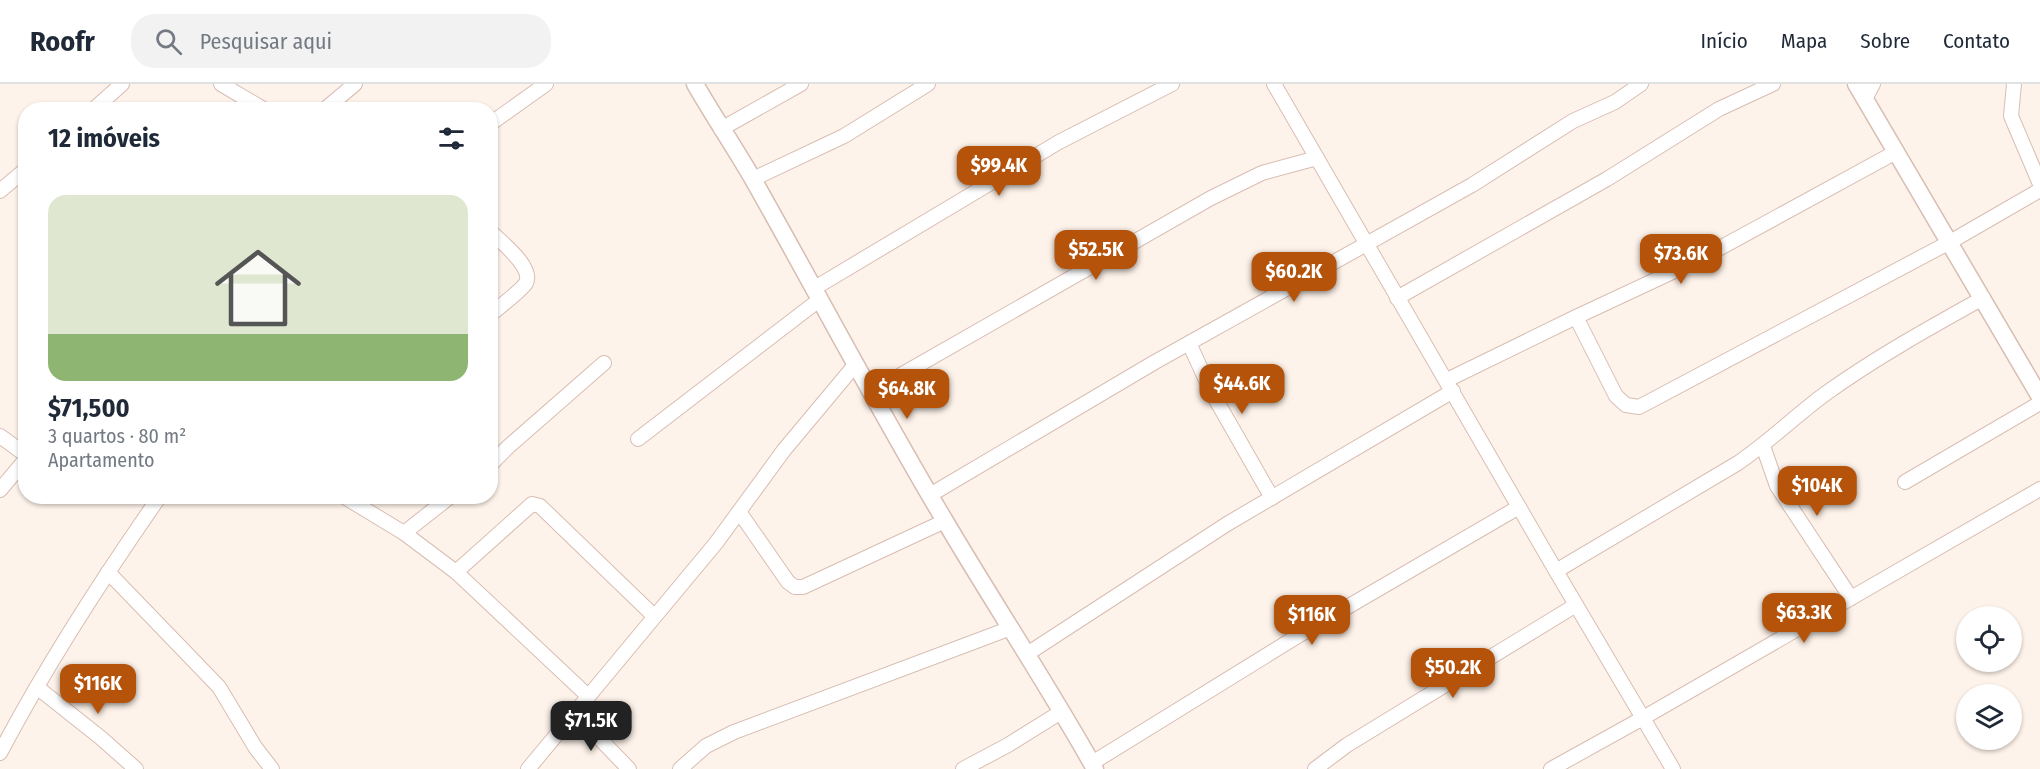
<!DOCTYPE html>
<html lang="pt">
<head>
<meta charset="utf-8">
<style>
	:root { --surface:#fff; --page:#f2f2f3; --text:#1f2937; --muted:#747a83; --line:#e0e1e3; --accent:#b45309 }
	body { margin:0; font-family:"Fira Sans Condensed",sans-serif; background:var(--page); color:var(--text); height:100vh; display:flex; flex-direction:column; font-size:22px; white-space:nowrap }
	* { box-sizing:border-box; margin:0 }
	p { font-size:20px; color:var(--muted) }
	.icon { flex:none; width:33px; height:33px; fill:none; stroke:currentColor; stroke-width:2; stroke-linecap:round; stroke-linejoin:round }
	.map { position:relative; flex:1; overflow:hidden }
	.panel { position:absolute; left:18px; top:18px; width:480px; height:402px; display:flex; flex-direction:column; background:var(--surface); border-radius:24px; box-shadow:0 2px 4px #0004 }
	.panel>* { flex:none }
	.fabs { position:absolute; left:1956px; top:522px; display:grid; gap:12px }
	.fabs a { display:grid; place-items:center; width:66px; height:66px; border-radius:50%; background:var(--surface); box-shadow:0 2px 4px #0004; font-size:30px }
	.price { position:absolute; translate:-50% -51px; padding:0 14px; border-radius:12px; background:var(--accent); color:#fff; font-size:20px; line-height:39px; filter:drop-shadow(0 2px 3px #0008) }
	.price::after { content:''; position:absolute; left:50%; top:36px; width:18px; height:14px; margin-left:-9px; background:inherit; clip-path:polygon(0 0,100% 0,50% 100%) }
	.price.current { background:#222; color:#fff }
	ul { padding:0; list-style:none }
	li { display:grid; align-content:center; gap:12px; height:318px; padding:0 30px }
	li span { display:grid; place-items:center; height:186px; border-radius:18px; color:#555 }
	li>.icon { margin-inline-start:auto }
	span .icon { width:108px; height:108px; fill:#fffc; stroke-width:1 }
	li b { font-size:26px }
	h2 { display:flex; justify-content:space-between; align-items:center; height:72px; padding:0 30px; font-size:26px }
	header { display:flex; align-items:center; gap:36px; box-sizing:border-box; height:84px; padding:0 30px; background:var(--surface); border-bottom:2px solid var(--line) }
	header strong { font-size:28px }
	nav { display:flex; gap:33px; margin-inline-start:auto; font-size:21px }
	.search { width:420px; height:54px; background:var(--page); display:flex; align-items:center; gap:15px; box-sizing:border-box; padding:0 21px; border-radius:24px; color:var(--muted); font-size:22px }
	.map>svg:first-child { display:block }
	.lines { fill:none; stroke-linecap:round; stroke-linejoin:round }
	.minor-casing { stroke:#d8bdb2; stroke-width:16 }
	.tertiary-casing { stroke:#d8bdb2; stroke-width:19 }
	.minor { stroke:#fff; stroke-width:14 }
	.tertiary { stroke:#fff; stroke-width:16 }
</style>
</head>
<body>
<header>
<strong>Roofr</strong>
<div class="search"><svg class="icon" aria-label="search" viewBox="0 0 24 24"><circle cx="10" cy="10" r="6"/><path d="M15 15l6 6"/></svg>Pesquisar aqui</div>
<nav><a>Início</a><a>Mapa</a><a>Sobre</a><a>Contato</a></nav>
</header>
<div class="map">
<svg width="2040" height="685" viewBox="0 0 2040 685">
	<rect width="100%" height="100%" fill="#fef3ea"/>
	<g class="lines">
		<g class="minor-casing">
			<g id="minor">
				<path d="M221 0 265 26"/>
				<path d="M1274 0 1556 487 1673 685"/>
				<path d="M2014 0 2011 32 2040 100"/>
				<path d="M1865 15 1873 0"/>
				<path d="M93 26 122 0"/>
				<path d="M324 26 355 0"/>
				<path d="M490 40 546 0"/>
				<path d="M721 45 801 0"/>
				<path d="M753 95 844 52 928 0"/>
				<path d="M0 107 26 85"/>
				<path d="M490 147C501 158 534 183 526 199 522 206 498 224 490 231"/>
				<path d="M813 205 1059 58 1172 0"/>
				<path d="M1397 214 1607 95 1719 25 1773 0"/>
				<path d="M1576 233 1616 312 1626 321 1639 323 1950 158 2040 106"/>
				<path d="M1189 259 1211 307 1272 414"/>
				<path d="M1447 296 1576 233 1698 176 1896 68"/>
				<path d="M871 308 1211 114 1262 89 1317 74"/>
				<path d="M0 352 26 371"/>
				<path d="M638 355 819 216"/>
				<path d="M1763 362 1777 402 1851 514"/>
				<path d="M490 381 508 363 604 279"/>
				<path d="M1905 398 2040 319"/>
				<path d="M0 406 26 375"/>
				<path d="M930 411 1155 278 1472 101 1573 37 1615 18 1641 0"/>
				<path d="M343 412 404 449 456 488 588 612"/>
				<path d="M740 429 788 498 795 503H803L945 437"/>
				<path d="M404 449 451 412"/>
				<path d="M1556 487 1738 379C1769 358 1795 332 1825 310 1875 274 1929 244 1983 214"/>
				<path d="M108 488 219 603 255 663 272 685"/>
				<path d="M456 488 532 420 540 422 654 532"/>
				<path d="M1027 570 1227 440 1453 307"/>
				<path d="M38 604 101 654 136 685"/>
				<path d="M575 629 629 685"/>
				<path d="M0 669C47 580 102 495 160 412"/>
				<path d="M1092 679 1301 550 1519 423"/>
				<path d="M528 685 716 459 784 366 855 281"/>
				<path d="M680 685 706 662 734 648 1011 544"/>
				<path d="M963 685 1008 661 1061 628"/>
				<path d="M1315 685 1347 661 1576 521"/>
				<path d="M1551 685 1643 634 2040 405"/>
			</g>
		</g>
		<g class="tertiary-casing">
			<g id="tertiary">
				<path d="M695 0C714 33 735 64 754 97 818 210 878 325 945 437 994 520 1048 601 1095 685"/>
				<path d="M1856 0 2040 313"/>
			</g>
		</g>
		<use href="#minor" class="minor"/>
		<use href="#tertiary" class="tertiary"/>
	</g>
</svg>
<div class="fabs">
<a><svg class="icon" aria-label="locate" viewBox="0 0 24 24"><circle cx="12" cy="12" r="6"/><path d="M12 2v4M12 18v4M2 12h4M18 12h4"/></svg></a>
<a><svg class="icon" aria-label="layers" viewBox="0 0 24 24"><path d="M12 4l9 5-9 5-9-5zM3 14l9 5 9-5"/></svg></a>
</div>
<b class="price" style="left:999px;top:113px">$99.4K</b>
<b class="price" style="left:1096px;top:197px">$52.5K</b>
<b class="price" style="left:1681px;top:201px">$73.6K</b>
<b class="price" style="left:1294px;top:219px">$60.2K</b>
<b class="price" style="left:1242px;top:331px">$44.6K</b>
<b class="price" style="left:907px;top:336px">$64.8K</b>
<b class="price" style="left:1817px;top:433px">$104K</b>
<b class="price" style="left:1804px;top:560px">$63.3K</b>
<b class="price" style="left:1312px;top:562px">$116K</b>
<b class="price" style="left:1453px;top:615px">$50.2K</b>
<b class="price" style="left:98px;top:631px">$116K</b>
<b class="price current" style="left:591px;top:668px">$71.5K</b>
<section class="panel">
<h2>12 imóveis<svg class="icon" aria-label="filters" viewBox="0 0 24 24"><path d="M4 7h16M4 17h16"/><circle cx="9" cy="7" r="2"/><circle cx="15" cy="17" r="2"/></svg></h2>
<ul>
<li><span style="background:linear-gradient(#dfe7d0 75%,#8fb573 0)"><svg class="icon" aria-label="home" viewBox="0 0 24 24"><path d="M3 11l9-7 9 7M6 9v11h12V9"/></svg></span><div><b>$71,500</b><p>3 quartos · 80 m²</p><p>Apartamento</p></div></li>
</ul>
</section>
</div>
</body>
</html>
